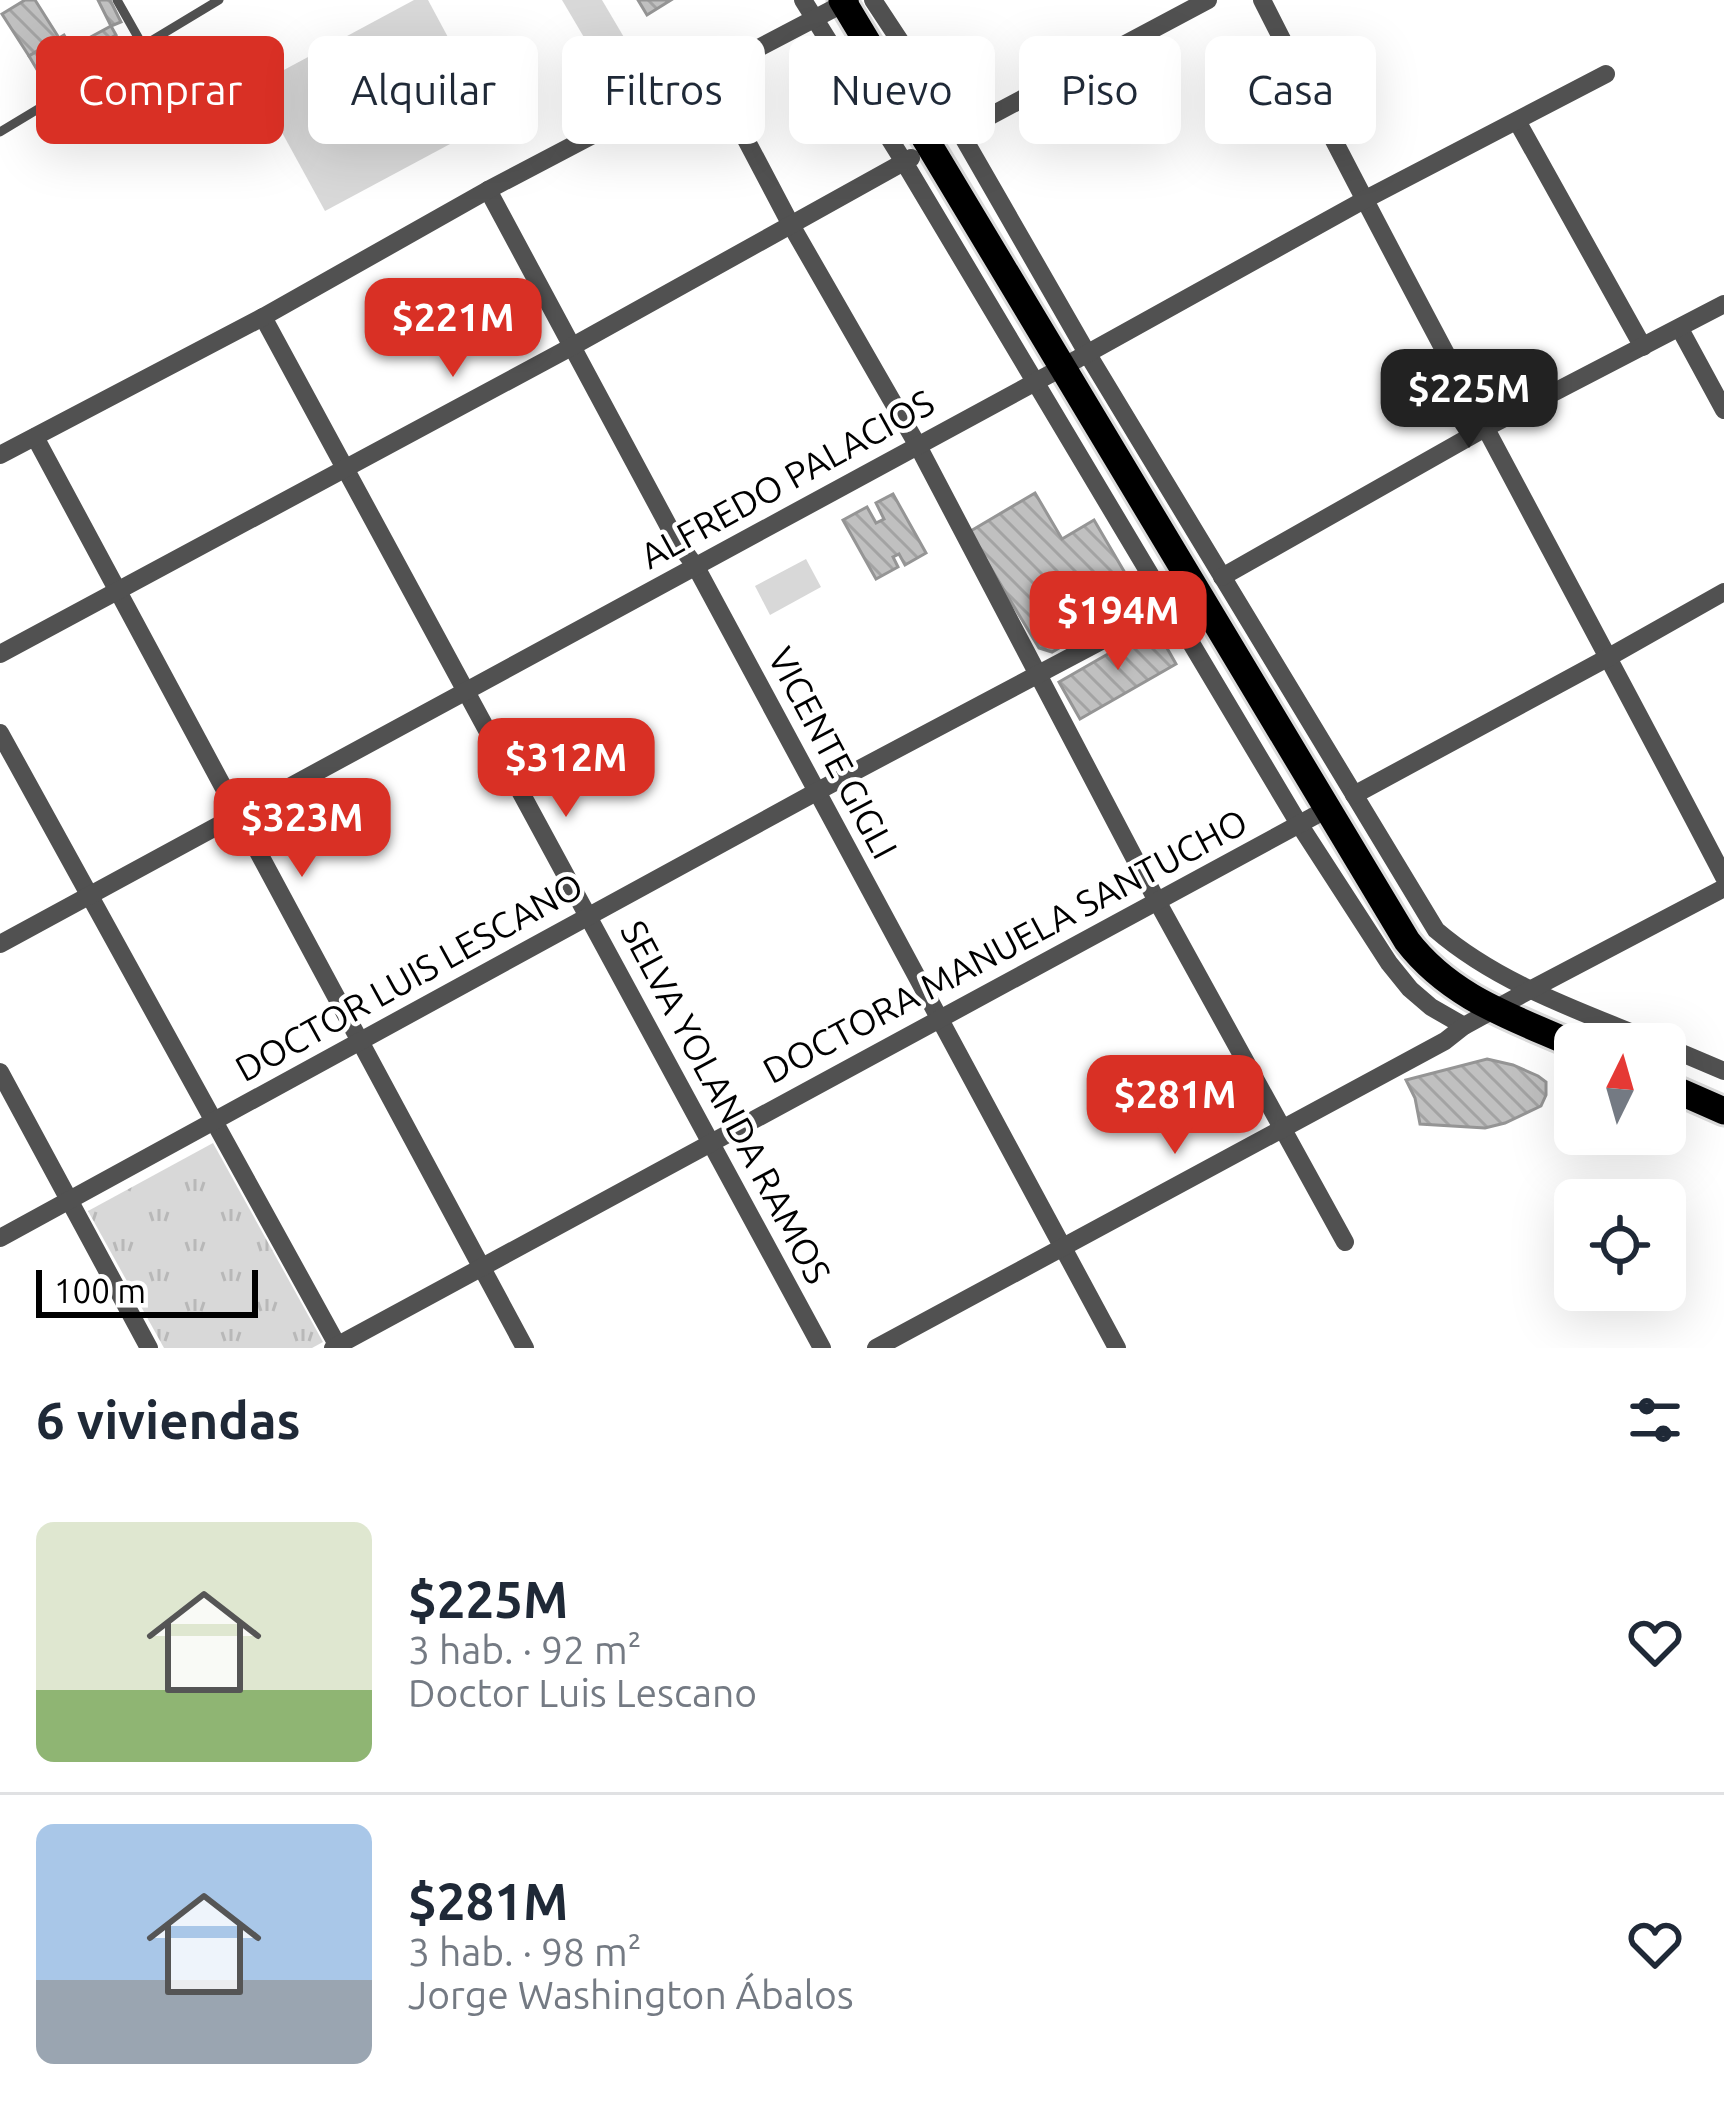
<!DOCTYPE html>
<html lang="es">
<head>
<meta charset="utf-8">
<style>
	:root { --surface:#fff; --page:#f2f2f3; --text:#1f2937; --muted:#747a83; --line:#e0e1e3; --accent:#d93025 }
	body { margin:0; font-family:Ubuntu,sans-serif; background:var(--page); color:var(--text); height:100vh; display:flex; flex-direction:column; font-size:45px; white-space:nowrap }
	* { box-sizing:border-box; margin:0 }
	p { font-size:39px; color:var(--muted) }
	.icon { flex:none; width:66px; height:66px; fill:none; stroke:currentColor; stroke-width:2; stroke-linecap:round; stroke-linejoin:round }
	.map { position:relative; height:1348px; overflow:hidden }
	.sheet { display:flex; flex-direction:column; background:var(--surface); flex:1 }
	.sheet>* { flex:none }
	.banner { position:absolute; left:36px; top:36px; width:1653px; height:108px; display:flex; gap:24px }
	.needle { width:78px; rotate:5deg }
	.tools { position:absolute; left:1554px; top:1023px; display:grid; gap:24px }
	.tools a { display:grid; place-items:center; width:132px; height:132px; border-radius:18px; background:var(--surface); box-shadow:0 12px 48px #0002; font-size:60px }
	.scale { position:absolute; left:36px; bottom:30px; width:222px; box-sizing:border-box; padding-left:12px; border:6px solid #000; border-top:0; font-size:33px; line-height:42px; white-space:nowrap; color:#000; -webkit-text-stroke:9px #fff; paint-order:stroke }
	.price { position:absolute; translate:-50% -102px; padding:0 27px; border-radius:24px; background:var(--accent); color:#fff; font-size:39px; line-height:78px; filter:drop-shadow(0 3px 6px #0008) }
	.price::after { content:''; position:absolute; left:50%; top:72px; width:36px; height:27px; margin-left:-18px; background:inherit; clip-path:polygon(0 0,100% 0,50% 100%) }
	.price.active { background:#222; color:#fff }
	ul { padding:0; list-style:none }
	li { display:flex; align-items:center; gap:36px; height:300px; padding:0 36px }
	li+li { border-top:3px solid var(--line) }
	li span { display:grid; place-items:center; flex:none; width:336px; height:240px; border-radius:18px; color:#555 }
	li>.icon { margin-inline-start:auto }
	span .icon { width:144px; height:144px; fill:#fffc; stroke-width:1 }
	li b { font-size:51px }
	h2 { display:flex; justify-content:space-between; align-items:center; height:144px; padding:0 36px; font-size:51px }
	.tag { padding:0 42px; border-radius:18px; background:var(--surface); box-shadow:0 12px 48px #0002; font-size:42px; line-height:108px }
	.tag.active { background:var(--accent); color:#fff }
	.map>svg:first-child { display:block }
	.grass { fill:url(#grass-tufts) }
	.pitch { fill:#d8d8d8 }
	.building { fill:url(#building-back-hatch); stroke:#959595; stroke-width:3 }
	.lines { fill:none; stroke-linecap:round; stroke-linejoin:round }
	.primary-casing { stroke:#dbdbdb; stroke-width:33 }
	.lane { stroke:#515151; stroke-width:9 }
	.street { stroke:#515151; stroke-width:18 }
	.primary { stroke:#000; stroke-width:27 }
	.labels { text-anchor:middle; stroke-width:9; stroke-linejoin:round; paint-order:stroke }
	.street-label { font-size:36px; fill:#000; stroke:#fff }
</style>
</head>
<body>
<div class="map">
<svg width="1724" height="1348" viewBox="0 0 1724 1348">
	<defs>
		<pattern id="grass-tufts" width="24" height="20" patternUnits="userSpaceOnUse" patternTransform="scale(3)"><rect width="24" height="20" fill="#d8d8d8"/><path d="M3 7l-1-3M5 7V3M7 7l1-3M15 17l-1-3M17 17v-4M19 17l1-3" fill="none" stroke="#b8b8b8"/></pattern>
		<pattern id="building-back-hatch" width="6" height="6" patternUnits="userSpaceOnUse" patternTransform="scale(3)"><rect width="6" height="6" fill="#c0c0c0"/><path d="M-1 5l2 2M0 0l6 6M5-1l2 2" fill="none" stroke="#a3a3a3"/></pattern>
	</defs>
	<rect width="100%" height="100%" fill="#fff"/>
	<path class="grass" d="M213 1143 323 1342 312 1348H164L88 1211Z"/>
	<g class="pitch">
		<path d="M414 0H428L493 121 325 211 256 85Z"/>
		<path d="M562 0H602L625 39 595 56Z"/>
		<path d="M806 559 821 587 770 615 755 586Z"/>
	</g>
	<g class="building">
		<path d="M25 0H35L59 38 29 56 2 14Z"/>
		<path d="M98 0H110L121 22 111 26Z"/>
		<path d="M638 0H671L647 15Z"/>
		<path d="M111 26 116 35 90 49 85 40Z"/>
		<path d="M64 35 80 62 45 83 29 56Z"/>
		<path d="M1035 493 1062 539 1094 520 1135 590 1131 606 1052 652 1039 648 969 532Z"/>
		<path d="M893 494 926 553 905 565 899 554 893 557 898 567 876 579 843 520 867 507 876 523 884 519 876 503Z"/>
		<path d="M1155 627 1176 664 1080 719 1059 682Z"/>
		<path d="M1487 1059 1513 1065 1538 1076 1546 1082V1095L1541 1106 1505 1123 1485 1128 1420 1124 1415 1098 1406 1080Z"/>
	</g>
	<g class="lines">
		<g class="primary-casing">
			<g id="primary">
				<path d="M842 0 1407 941C1451 998 1512 1017 1575 1045"/>
				<path d="M1665 1085 1724 1111"/>
			</g>
		</g>
		<g class="lane">
			<path d="M117 0 143 46"/>
			<path d="M0 132 219 0"/>
		</g>
		<g class="street">
			<path d="M803 0 904 162 1299 824 1389 963 1410 989 1431 1007 1464 1026"/>
			<path d="M873 0 960 132 1087 353 1436 930C1500 985 1583 1012 1660 1044"/>
			<path d="M1262 0C1411 295 1571 584 1724 877"/>
			<path d="M711 73 791 225 918 446 1157 901 1345 1242"/>
			<path d="M1517 121 1643 347"/>
			<path d="M960 132 1208 0"/>
			<path d="M488 190 676 540 696 567 1117 1348"/>
			<path d="M263 317 822 1348"/>
			<path d="M1680 329 1724 410"/>
			<path d="M35 437 525 1348"/>
			<path d="M0 455 263 317 488 190 850 0"/>
			<path d="M1222 577 1487 427 1724 304"/>
			<path d="M0 654 573 346 911 158"/>
			<path d="M0 733 339 1348"/>
			<path d="M1354 795 1609 657 1724 592"/>
			<path d="M0 944 1063 367 1364 200 1606 74"/>
			<path d="M1665 1046 1724 1071"/>
			<path d="M0 1072 149 1348"/>
			<path d="M0 1238 816 792 1169 605"/>
			<path d="M333 1348 1329 808"/>
			<path d="M876 1348 1445 1041 1464 1026 1530 990 1724 888"/>
		</g>
		<use href="#primary" class="primary"/>
	</g>
	<g class="labels">
		<g class="street-label">
			<text transform="translate(787 479) rotate(-29)" y="13">ALFREDO PALACIOS</text>
			<text transform="translate(833 753) rotate(62)" y="13">VICENTE GIGLI</text>
			<text transform="translate(1005 946) rotate(-28)" y="13">DOCTORA MANUELA SANTUCHO</text>
			<text transform="translate(409 977) rotate(-29)" y="13">DOCTOR LUIS LESCANO</text>
			<text transform="translate(726 1102) rotate(62)" y="13">SELVA YOLANDA RAMOS</text>
		</g>
	</g>
</svg>
<div class="tools">
<a><svg class="needle" viewBox="-14 -14 28 28"><path d="M0-13l5 13h-10z" fill="#e53935"/><path d="M0 13l5-13h-10z" fill="#747a83"/></svg></a>
<a><svg class="icon" aria-label="locate" viewBox="0 0 24 24"><circle cx="12" cy="12" r="6"/><path d="M12 2v4M12 18v4M2 12h4M18 12h4"/></svg></a>
</div>
<div class="scale">100 m</div>
<b class="price" style="left:453px;top:380px">$221M</b>
<b class="price active" style="left:1469px;top:451px">$225M</b>
<b class="price" style="left:1118px;top:673px">$194M</b>
<b class="price" style="left:566px;top:820px">$312M</b>
<b class="price" style="left:302px;top:880px">$323M</b>
<b class="price" style="left:1175px;top:1157px">$281M</b>
<div class="banner">
<a class="tag active">Comprar</a>
<a class="tag">Alquilar</a>
<a class="tag">Filtros</a>
<a class="tag">Nuevo</a>
<a class="tag">Piso</a>
<a class="tag">Casa</a>
</div>
</div>
<section class="sheet">
<h2>6 viviendas<svg class="icon" aria-label="filters" viewBox="0 0 24 24"><path d="M4 7h16M4 17h16"/><circle cx="9" cy="7" r="2"/><circle cx="15" cy="17" r="2"/></svg></h2>
<ul>
<li><span style="background:linear-gradient(#dfe7d0 70%,#8fb573 0)"><svg class="icon" aria-label="home" viewBox="0 0 24 24"><path d="M3 11l9-7 9 7M6 9v11h12V9"/></svg></span><div><b>$225M</b><p>3 hab. · 92 m²</p><p>Doctor Luis Lescano</p></div><svg class="icon" aria-label="heart" viewBox="0 0 24 24"><path d="M12 20l-8-8c-3-5 5-10 8-4 3-6 11-1 8 4z"/></svg></li>
<li><span style="background:linear-gradient(#a9c7e8 65%,#9aa5b1 0)"><svg class="icon" aria-label="home" viewBox="0 0 24 24"><path d="M3 11l9-7 9 7M6 9v11h12V9"/></svg></span><div><b>$281M</b><p>3 hab. · 98 m²</p><p>Jorge Washington Ábalos</p></div><svg class="icon" aria-label="heart" viewBox="0 0 24 24"><path d="M12 20l-8-8c-3-5 5-10 8-4 3-6 11-1 8 4z"/></svg></li>
</ul>
</section>
</body>
</html>
